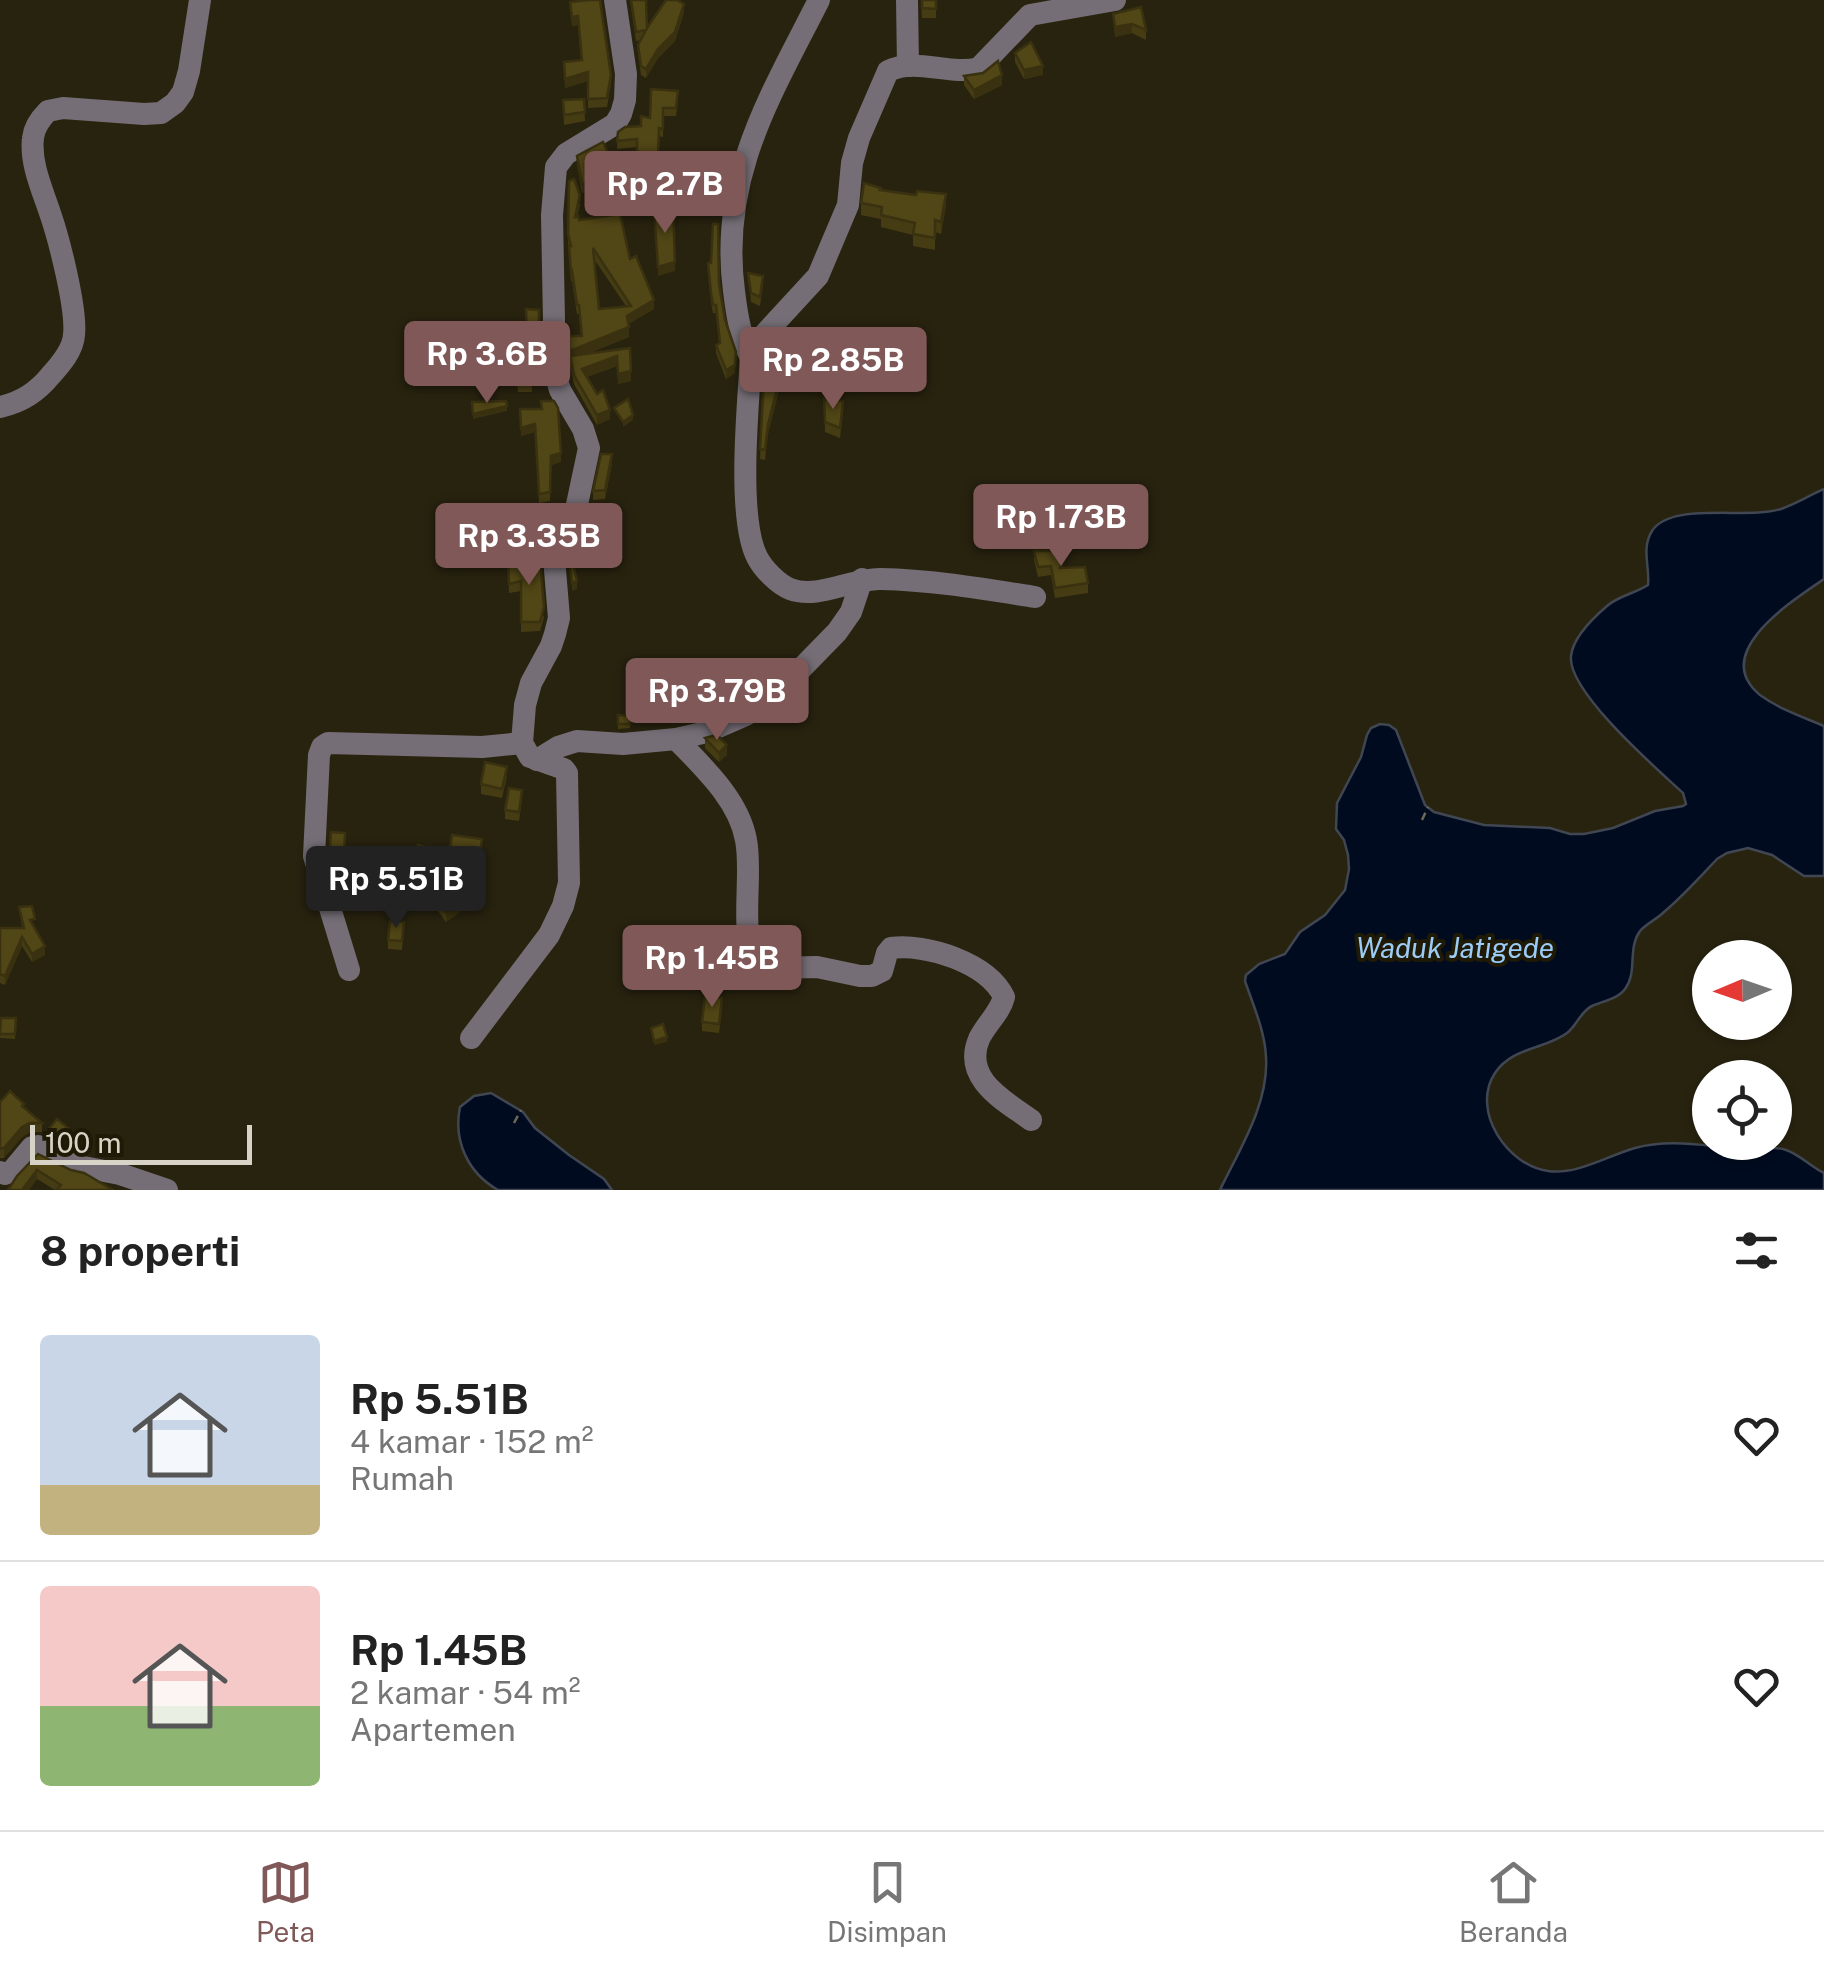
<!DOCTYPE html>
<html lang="id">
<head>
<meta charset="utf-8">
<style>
	:root { --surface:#fff; --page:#f2f2f2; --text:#222; --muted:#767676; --line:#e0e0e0; --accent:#815858 }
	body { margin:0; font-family:"Public Sans",sans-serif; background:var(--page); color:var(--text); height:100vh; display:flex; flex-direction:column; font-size:38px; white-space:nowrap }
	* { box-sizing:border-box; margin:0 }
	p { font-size:32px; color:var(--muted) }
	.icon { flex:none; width:55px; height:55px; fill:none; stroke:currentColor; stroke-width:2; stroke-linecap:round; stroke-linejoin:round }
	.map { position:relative; height:1190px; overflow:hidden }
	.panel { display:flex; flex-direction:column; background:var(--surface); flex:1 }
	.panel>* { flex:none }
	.needle { width:65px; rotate:268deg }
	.buttons { position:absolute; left:1692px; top:940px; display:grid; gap:20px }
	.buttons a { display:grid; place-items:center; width:100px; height:100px; border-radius:50%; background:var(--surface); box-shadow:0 2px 8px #0004; font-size:50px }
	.scale { position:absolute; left:30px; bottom:25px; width:222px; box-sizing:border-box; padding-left:10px; border:5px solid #d7d4c7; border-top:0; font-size:28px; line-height:35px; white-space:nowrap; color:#d7d4c7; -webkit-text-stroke:8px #1f1a06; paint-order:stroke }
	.price { position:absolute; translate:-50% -85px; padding:0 22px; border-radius:10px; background:var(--accent); color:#fff; font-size:32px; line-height:65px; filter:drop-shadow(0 2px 5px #0008) }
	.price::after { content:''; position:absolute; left:50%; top:60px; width:30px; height:22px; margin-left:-15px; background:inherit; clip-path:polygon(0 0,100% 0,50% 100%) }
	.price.current { background:#222; color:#fff }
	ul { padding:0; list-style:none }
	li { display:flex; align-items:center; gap:30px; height:250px; padding:0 40px }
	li+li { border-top:2px solid var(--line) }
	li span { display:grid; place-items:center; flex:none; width:280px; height:200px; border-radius:10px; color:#555 }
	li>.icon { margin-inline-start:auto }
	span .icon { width:120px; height:120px; fill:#fffc; stroke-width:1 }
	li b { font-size:42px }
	h2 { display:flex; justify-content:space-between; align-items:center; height:120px; padding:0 40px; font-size:42px }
	.menu { display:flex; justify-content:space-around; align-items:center; height:140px; border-top:2px solid var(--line); background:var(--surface); font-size:28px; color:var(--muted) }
	.menu a { display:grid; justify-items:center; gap:5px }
	.menu .current { color:var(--accent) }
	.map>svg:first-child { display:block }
	.water { fill:#000b20; stroke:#404752; stroke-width:2.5 }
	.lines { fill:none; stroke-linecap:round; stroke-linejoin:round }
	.path { stroke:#6d6957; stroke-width:2.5; stroke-dasharray:8 5; stroke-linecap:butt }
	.minor { stroke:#756e76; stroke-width:22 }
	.wall { fill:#463c13; fill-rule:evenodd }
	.shaded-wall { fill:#39310f }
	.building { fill:#514616; stroke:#39310f; stroke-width:2.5; fill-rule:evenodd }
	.labels { text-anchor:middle; stroke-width:8; stroke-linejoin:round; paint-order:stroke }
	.water-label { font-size:28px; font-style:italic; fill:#9ccbf5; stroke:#1f1a06 }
</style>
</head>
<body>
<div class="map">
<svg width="1824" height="1190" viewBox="0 0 1824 1190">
	<rect width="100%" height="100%" fill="#28230f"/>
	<g class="water">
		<path d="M1824 489V579C1792 601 1709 653 1760 695 1779 709 1803 717 1824 726V876H1804L1772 855 1748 848 1727 853 1717 859C1700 877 1683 896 1664 912 1657 919 1646 924 1640 931 1627 949 1638 972 1625 989 1618 999 1603 1001 1592 1006 1581 1011 1577 1025 1567 1033 1546 1049 1512 1047 1495 1073 1470 1111 1508 1166 1548 1171 1577 1175 1607 1156 1635 1148 1676 1137 1715 1149 1755 1149 1766 1149 1776 1146 1786 1150 1799 1154 1811 1167 1824 1173V1190H1220C1239 1150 1269 1104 1266 1057 1265 1031 1253 1005 1245 981L1246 975 1259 964 1285 954 1300 932 1325 915 1345 890 1349 869 1348 855 1344 840 1336 829 1337 803 1361 757 1367 735 1371 728 1380 724 1389 725 1396 730 1425 805 1434 812 1484 825 1550 828 1570 834H1584L1613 828 1655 811 1683 806 1686 804 1683 793C1657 769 1567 691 1571 656 1573 637 1593 618 1607 606 1618 596 1636 593 1648 585 1650 567 1641 548 1652 531 1671 501 1748 520 1781 509 1796 504 1810 495 1824 489Z"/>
		<path d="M491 1093 523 1112 535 1128 569 1155 604 1179 612 1190H498C468 1173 453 1141 460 1107L474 1096Z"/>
	</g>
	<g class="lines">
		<g class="path">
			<path d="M1422 820 1428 807"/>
			<path d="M514 1123 521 1110"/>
		</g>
		<g class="minor">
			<path d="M907 0 908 66"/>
			<path d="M751 358C740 336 737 315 734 291 719 177 770 97 819 0"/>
			<path d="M0 407C22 402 37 392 51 375 61 364 73 350 74 335 77 309 59 239 50 213 42 189 30 163 33 138 34 127 40 119 48 111L63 108 144 114 161 113 175 103 183 92 189 71 200 0"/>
			<path d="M1035 597C984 589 932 580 881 579 852 578 818 600 790 589 778 584 763 569 757 557 737 518 748 404 751 358L760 339 818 276 848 205 852 163 859 138 888 71C916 57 950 76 979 68L1030 15 1115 0"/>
			<path d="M676 739C703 767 739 800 746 840 753 875 739 932 756 962L768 968 817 967 860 976H872L882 971 887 953 891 948C926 943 988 963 1004 997 1000 1013 986 1024 979 1039 962 1079 1005 1101 1031 1120"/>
			<path d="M537 760 558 747 577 741 623 744 676 739 707 732 746 715 793 677 837 632 851 612 862 579"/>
			<path d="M349 970 314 856 319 755 322 747 328 743 482 747 522 743"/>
			<path d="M471 1038 549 935 563 906 569 883 567 773 564 769 530 757 522 743 525 705 531 683 551 646 555 634 559 618 554 558 560 537 575 514 589 448 583 429 560 390 555 373 552 215 556 167 566 154 615 124 621 114 625 100 626 74 615 0"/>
			<path d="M0 1172 5 1174 12 1171 32 1147 38 1146 78 1166 120 1174 167 1190"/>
		</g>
	</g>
	<g class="wall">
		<path d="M630 0H646L647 28 684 12 675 41 658 58 646 78 641 75 638 53V45L641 40 636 41Z"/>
		<path d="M921 0H936V18H922Z"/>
		<path d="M570 2 611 84 607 107 588 108V81L565 88 564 62 581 60 578 25 572 26Z"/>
		<path d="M1113 14 1146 30V40L1132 33 1115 37Z"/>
		<path d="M1015 53 1043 75 1024 79 1015 62Z"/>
		<path d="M964 76 1002 85 974 99 964 85Z"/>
		<path d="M584 99 585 121 564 125 563 100Z"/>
		<path d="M678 99 676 116H663V137L659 136 658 163 637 162V147L617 149 618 132 641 126 650 118Z"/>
		<path d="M577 156 619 178 665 190 618 206V211L606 216 600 187 582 193 577 165Z"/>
		<path d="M569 181 580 205 577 216 579 220 630 259 654 309 628 324 629 337 587 354 630 348 631 381 618 384 617 366 587 377 610 419 597 425 574 384 570 365 569 336H581L579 314H577L572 281H571L568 243ZM594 259 626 306 599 309Z"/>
		<path d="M880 190 946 206 941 234 935 232V250L913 246V235L881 227V219L861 215V203Z"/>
		<path d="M708 263 719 284 735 373 726 379 716 353V345L719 343 716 313H713L711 302Z"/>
		<path d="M748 273 763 285 760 306 751 302Z"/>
		<path d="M526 309 539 310V340L527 342Z"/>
		<path d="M531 358 532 392H518L517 380 496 384 495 361Z"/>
		<path d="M764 378 779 390 768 434 765 460 760 459Z"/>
		<path d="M824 399 843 411 840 438 825 432Z"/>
		<path d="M520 409H542L561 462 551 465 550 501 539 503 535 432 521 436Z"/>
		<path d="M612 464 605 499 593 500V491Z"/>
		<path d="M1058 529 1057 546 1014 539V530Z"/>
		<path d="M1034 551 1063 561 1062 568 1088 583V593L1055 598 1051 575 1038 577 1034 560Z"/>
		<path d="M508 559 544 617 540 631 521 632V591L509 593Z"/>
		<path d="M618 715 630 716V728L618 729Z"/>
		<path d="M705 738 727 755 719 762 705 748Z"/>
		<path d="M507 776 502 798 481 794V784Z"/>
		<path d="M522 800 519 821 505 819V810Z"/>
		<path d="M331 832 345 833 344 866 332 865 330 856Z"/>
		<path d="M450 849H482L480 863 450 858Z"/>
		<path d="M414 860H437L433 875 414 870Z"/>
		<path d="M438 901 464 909 446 922 438 911Z"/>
		<path d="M19 907 35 927 45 955 32 962 22 946 5 985 0 983V928H22Z"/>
		<path d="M404 922 402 950 388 949V940Z"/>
		<path d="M722 1008 719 1033 702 1031V1022Z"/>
		<path d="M1 1018H16L15 1039 0 1038Z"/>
		<path d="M0 1102 24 1107 42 1123V1132H30L22 1137 4 1158H0Z"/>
		<path d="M48 1130 68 1132 61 1141 48 1134Z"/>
		<path d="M38 1154 113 1190H55L37 1179 29 1190H8Z"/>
	</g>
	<g class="shaded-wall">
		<path d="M684 4V12L675 41 658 58 646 78V69Z"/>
		<path d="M578 16V25L572 26V17Z"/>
		<path d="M1132 24V33L1115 37V27Z"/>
		<path d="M1043 66V75L1024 79V70Z"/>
		<path d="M588 72V81L565 88V79Z"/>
		<path d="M1002 75V85L974 99V90Z"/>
		<path d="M600 178V187L582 193V184Z"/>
		<path d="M665 180V190L618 206V211L606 216V206L617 197Z"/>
		<path d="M946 194V206L941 234V222Z"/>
		<path d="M675 262V271L658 276V267Z"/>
		<path d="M654 300V309L627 325V316Z"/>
		<path d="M629 327V337L571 360 570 356V360V351Z"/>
		<path d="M617 356V366L582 379V369Z"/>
		<path d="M736 361 735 373 726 379V370Z"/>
		<path d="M631 371V381L618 384V374Z"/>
		<path d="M779 380V390L768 434 765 460 768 425Z"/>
		<path d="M507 406V411L473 419V414Z"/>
		<path d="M610 410V419L597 425V415Z"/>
		<path d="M633 415V420L623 427V422Z"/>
		<path d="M535 424V432L521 436V428Z"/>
		<path d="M561 453V462L551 465V456Z"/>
		<path d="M612 454V464L605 499V490Z"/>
		<path d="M577 581V589L572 591V583Z"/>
		<path d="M727 745V755L719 762V753Z"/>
		<path d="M464 899V909L446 922V912Z"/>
		<path d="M22 937V946L5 985V976Z"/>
		<path d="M45 946V955L32 962V954Z"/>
		<path d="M667 1037V1042L654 1045V1041Z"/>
		<path d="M30 1123V1132L22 1137 4 1158V1148L22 1127Z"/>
		<path d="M37 1170V1179L29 1190H22Z"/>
	</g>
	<g class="building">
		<path d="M588 0H600L611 75 607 98 588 99V72L565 79 564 62 582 60 578 16 572 17 570 2Z"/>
		<path d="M631 0H646L647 28 666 0H677L684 4 675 32 658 49 646 69 641 66 638 45 646 30 636 32Z"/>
		<path d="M922 0H936V9L922 8Z"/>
		<path d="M1141 7 1146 30 1132 24 1115 27 1113 14Z"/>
		<path d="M1031 42 1043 66 1024 70 1015 53Z"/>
		<path d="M998 61 1002 75 974 90 964 76 983 73Z"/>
		<path d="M651 89 678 91 676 108H663V129L659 128 658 155 637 154V139L617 141 618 132 625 127 641 126V116L650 118Z"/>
		<path d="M584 99 585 112 564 115 563 100Z"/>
		<path d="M603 142 619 178 663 168 665 180 617 197 618 201 606 206 600 178 582 184 577 156Z"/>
		<path d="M574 179 580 195 575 217 578 216 579 220 620 214 630 259 636 256 654 300 627 316 629 327 570 351 569 336H582L579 305H577L572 271 571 272 569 246H571L568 234 569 181ZM593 248 631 306 599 309Z"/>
		<path d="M864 183 881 188 880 190 916 195 917 191 946 194 941 222 935 220V238L913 234 915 223 881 215 882 207 861 203Z"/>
		<path d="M673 206 675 262 658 267 654 209Z"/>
		<path d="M713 224H718L719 284 725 320 736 352 735 365 726 370 716 345 720 343 716 305H713L711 293 708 263H711Z"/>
		<path d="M748 273 763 276 760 297 751 293Z"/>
		<path d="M526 309 539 310V331L527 333Z"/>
		<path d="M630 348 631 371 618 374 617 356 582 369 597 394 603 390 610 410 597 415 574 375 570 356Z"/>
		<path d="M531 358 532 383 518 384 517 372 496 376 495 361Z"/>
		<path d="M764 378 779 380 768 425 765 450 760 449Z"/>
		<path d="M628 399 633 415 623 422 614 408Z"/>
		<path d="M824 399 843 401 840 428 825 422Z"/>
		<path d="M506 401 507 406 473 414 472 402Z"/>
		<path d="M541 401H554L558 408 561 453 551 456 550 492 539 494 535 424 521 428 520 409H542Z"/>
		<path d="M601 454H612L605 490 593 491Z"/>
		<path d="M1016 517 1058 529 1057 537 1014 530Z"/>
		<path d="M572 541 574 550 570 551 577 581 572 583 569 551Z"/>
		<path d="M1034 551H1063L1060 568 1085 567 1088 583 1055 588 1051 566 1038 567Z"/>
		<path d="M508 559 527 562V560H540L544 607 540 622H521V581L509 584Z"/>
		<path d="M618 715 630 716V724H618Z"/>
		<path d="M717 735 727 745 719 753 705 738Z"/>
		<path d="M485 762 507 767 502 789 481 784Z"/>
		<path d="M509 788 522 790 519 812 505 810Z"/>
		<path d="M331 832 345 833 344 856H332L330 847Z"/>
		<path d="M452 835 482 839 480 853 450 849Z"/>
		<path d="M418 845 437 850 433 866 414 860Z"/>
		<path d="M456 889 464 899 446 912 438 901Z"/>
		<path d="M32 906 35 919 30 920 45 946 32 954 22 937 5 976 0 974V928H24L19 907Z"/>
		<path d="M390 921 404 922 402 941 388 940Z"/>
		<path d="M705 996 722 998 719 1024 702 1022Z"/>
		<path d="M1 1018H16L15 1034H0Z"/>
		<path d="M663 1024 667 1037 654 1041 651 1028Z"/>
		<path d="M10 1091 24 1104 22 1106 42 1123H30L22 1127 4 1148 0 1149V1102Z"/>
		<path d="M57 1119 68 1128 61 1136 48 1130Z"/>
		<path d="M38 1154 71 1170 84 1173 113 1190H56L61 1185 37 1170 22 1190H8L17 1176Z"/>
	</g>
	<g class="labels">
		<g class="water-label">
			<text x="1455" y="958">Waduk Jatigede</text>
		</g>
	</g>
</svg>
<div class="buttons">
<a><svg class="needle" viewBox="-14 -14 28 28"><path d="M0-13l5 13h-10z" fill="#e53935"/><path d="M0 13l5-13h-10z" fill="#767676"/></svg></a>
<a><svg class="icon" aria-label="locate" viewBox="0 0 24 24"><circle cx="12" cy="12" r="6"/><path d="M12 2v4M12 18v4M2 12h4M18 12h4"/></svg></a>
</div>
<div class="scale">100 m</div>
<b class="price" style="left:665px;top:236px">Rp 2.7B</b>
<b class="price" style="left:487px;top:406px">Rp 3.6B</b>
<b class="price" style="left:833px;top:412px">Rp 2.85B</b>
<b class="price" style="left:1061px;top:569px">Rp 1.73B</b>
<b class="price" style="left:529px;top:588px">Rp 3.35B</b>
<b class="price" style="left:717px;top:743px">Rp 3.79B</b>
<b class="price current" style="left:396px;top:931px">Rp 5.51B</b>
<b class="price" style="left:712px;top:1010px">Rp 1.45B</b>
</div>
<section class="panel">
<h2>8 properti<svg class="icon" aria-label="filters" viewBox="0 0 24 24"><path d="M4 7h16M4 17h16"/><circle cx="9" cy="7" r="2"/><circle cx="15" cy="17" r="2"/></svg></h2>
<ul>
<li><span style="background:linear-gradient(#c9d6e8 75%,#c2b280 0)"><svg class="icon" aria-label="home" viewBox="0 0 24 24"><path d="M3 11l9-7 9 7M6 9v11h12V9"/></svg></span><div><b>Rp 5.51B</b><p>4 kamar · 152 m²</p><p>Rumah</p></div><svg class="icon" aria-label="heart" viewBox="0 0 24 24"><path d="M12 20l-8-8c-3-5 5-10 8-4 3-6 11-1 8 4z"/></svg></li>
<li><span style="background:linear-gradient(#f6c9c9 60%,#8fb573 0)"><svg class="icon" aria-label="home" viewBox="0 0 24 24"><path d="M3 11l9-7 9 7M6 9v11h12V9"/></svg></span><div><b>Rp 1.45B</b><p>2 kamar · 54 m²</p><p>Apartemen</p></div><svg class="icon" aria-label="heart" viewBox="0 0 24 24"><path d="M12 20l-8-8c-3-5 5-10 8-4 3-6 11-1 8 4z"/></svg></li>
</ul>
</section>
<nav class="menu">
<a class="current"><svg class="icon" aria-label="map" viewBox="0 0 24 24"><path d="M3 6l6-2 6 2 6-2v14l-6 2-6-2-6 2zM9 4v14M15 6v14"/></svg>Peta</a>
<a><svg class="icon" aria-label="saved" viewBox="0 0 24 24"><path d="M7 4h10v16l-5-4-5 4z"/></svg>Disimpan</a>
<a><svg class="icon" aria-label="home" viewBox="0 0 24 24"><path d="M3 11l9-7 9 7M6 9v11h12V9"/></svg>Beranda</a>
</nav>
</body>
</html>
